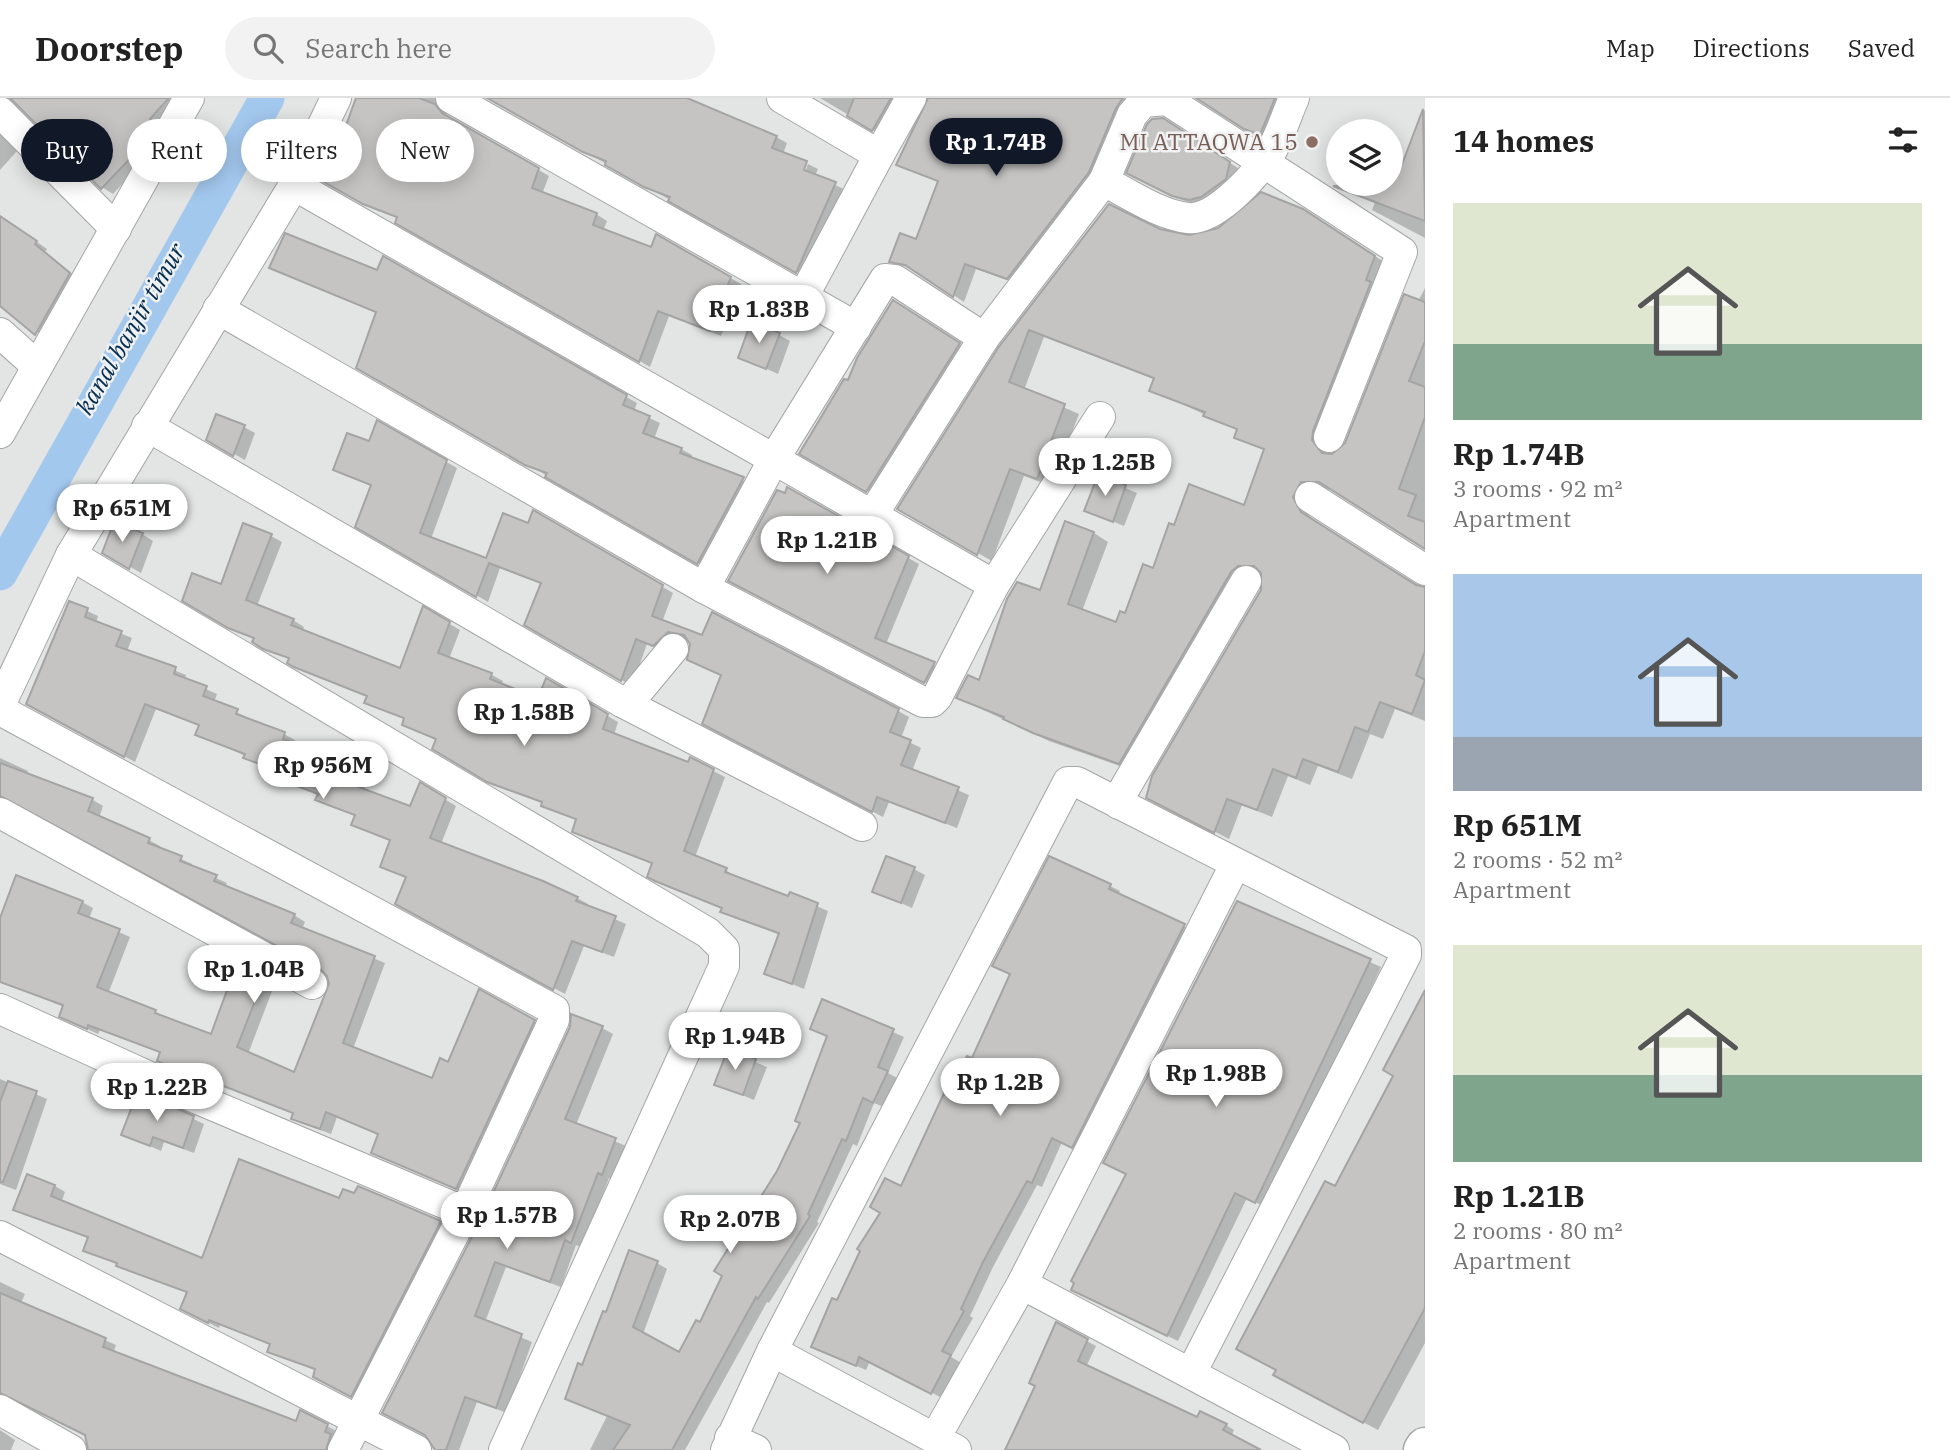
<!DOCTYPE html>
<html lang="en">
<head>
<meta charset="utf-8">
<style>
	:root { --surface:#fff; --page:#f2f2f2; --text:#222; --muted:#767676; --line:#e0e0e0; --accent:#111827 }
	body { margin:0; font-family:"IBM Plex Serif",serif; background:var(--page); color:var(--text); height:100vh; display:flex; flex-direction:column; font-size:26px; white-space:nowrap }
	* { box-sizing:border-box; margin:0 }
	p { font-size:23px; color:var(--muted) }
	.icon { flex:none; width:38px; height:38px; fill:none; stroke:currentColor; stroke-width:2; stroke-linecap:round; stroke-linejoin:round }
	.map { position:relative; flex:1; overflow:hidden }
	.panel { display:flex; flex-direction:column; background:var(--surface); width:525px }
	.panel>* { flex:none }
	.banner { position:absolute; left:21px; top:21px; width:665px; height:63px; display:flex; gap:14px }
	.controls { position:absolute; left:1326px; top:21px; display:grid; gap:14px }
	.controls a { display:grid; place-items:center; width:77px; height:77px; border-radius:50%; background:var(--surface); box-shadow:0 4px 18px #0003; font-size:35px }
	.price { position:absolute; translate:-50% -60px; padding:0 16px; border-radius:24px; background:#fff; color:#222; font-size:23px; line-height:46px; filter:drop-shadow(0 2px 4px #0008) }
	.price::after { content:''; position:absolute; left:50%; top:42px; width:21px; height:16px; margin-left:-10px; background:inherit; clip-path:polygon(0 0,100% 0,50% 100%) }
	.price.on { background:var(--accent); color:#fff }
	ul { padding:0; list-style:none }
	li { display:grid; align-content:center; gap:14px; height:371px; padding:0 28px }
	li span { display:grid; place-items:center; height:217px; border-radius:0px; color:#555 }
	li>.icon { margin-inline-start:auto }
	span .icon { width:126px; height:126px; fill:#fffc; stroke-width:1 }
	li b { font-size:30px }
	h2 { display:flex; justify-content:space-between; align-items:center; height:84px; padding:0 28px; font-size:30px }
	.pill { padding:0 24px; border-radius:32px; background:var(--surface); box-shadow:0 4px 18px #0003; font-size:24px; line-height:63px }
	.pill.on { background:var(--accent); color:#fff }
	header { display:flex; align-items:center; gap:42px; box-sizing:border-box; height:98px; padding:0 35px; background:var(--surface); border-bottom:2px solid var(--line) }
	header strong { font-size:33px }
	nav { display:flex; gap:38px; margin-inline-start:auto; font-size:24px }
	.search { width:490px; height:63px; background:var(--page); display:flex; align-items:center; gap:18px; box-sizing:border-box; padding:0 24px; border-radius:38px; color:var(--muted); font-size:26px }
	main { display:flex; flex:1; min-height:0 }
	.map>svg:first-child { display:block }
	.shadow { fill:#0003 }
	.lines { fill:none; stroke-linecap:round; stroke-linejoin:round }
	.canal { stroke:#a3c8ee; stroke-width:35 }
	.building { fill:#c5c4c3; stroke:#a5a4a4; stroke-width:2 }
	.street-casing { stroke:#a4a5a6; stroke-width:32 }
	.secondary-casing { stroke:#a4a5a6; stroke-width:41 }
	.street { stroke:#fff; stroke-width:30 }
	.secondary { stroke:#fff; stroke-width:38 }
	.education-dot { fill:#8d6e63; stroke:#f0f1f2; stroke-width:2.5 }
	.labels { text-anchor:middle; stroke-width:5; stroke-linejoin:round; paint-order:stroke }
	.education-label { font-size:23px; fill:#785e54; stroke:#f0f1f2; text-anchor:end }
	.water-label { font-size:24px; font-style:italic; fill:#042e51; stroke:#f0f1f2 }
</style>
</head>
<body>
<header>
<strong>Doorstep</strong>
<div class="search"><svg class="icon" aria-label="search" viewBox="0 0 24 24"><circle cx="10" cy="10" r="6"/><path d="M15 15l6 6"/></svg>Search here</div>
<nav><a>Map</a><a>Directions</a><a>Saved</a></nav>
</header>
<main>
<div class="map">
<svg width="1425" height="1352" viewBox="0 0 1425 1352">
	<rect width="100%" height="100%" fill="#e3e4e4"/>
	<g class="shadow">
		<path d="M0 0H183L152 54 113 96 102 89 18 5Z"/>
		<path d="M357 0H448L444 6 447 18 549 78 542 96 596 116 607 123 603 133 652 151 657 138 741 186 721 238 669 218 650 269 397 124 398 120 376 112 320 80 338 54Z"/>
		<path d="M490 0H681L776 39 787 45 783 56 799 80 803 81 808 66 818 71 815 78 846 92 808 180Z"/>
		<path d="M820 0H907L884 38Z"/>
		<path d="M928 0H1141L1100 80 1019 186 976 171 964 204 915 172 891 163 917 143 939 84 899 67Z"/>
		<path d="M1199 0H1288L1271 42 1245 30Z"/>
		<path d="M1425 11V140L1372 112 1382 86H1391L1402 71Z"/>
		<path d="M1174 29 1241 72 1201 108 1176 100 1139 81Z"/>
		<path d="M0 36 17 53 0 72Z"/>
		<path d="M0 118 47 151 45 154 80 182 47 241 0 206Z"/>
		<path d="M1318 122 1389 167 1326 342 1329 356 1340 355 1425 190V449L1334 392 1318 391 1309 399 1308 416 1315 424 1425 491V623L1395 611 1383 641 1370 636 1352 681 1318 668 1310 687 1288 678 1272 719 1242 707 1229 741 1163 707 1263 492 1262 473 1253 475 1134 673 1049 643 958 600 980 584 1041 495 1094 435 1108 444 1082 513 1117 526 1126 517 1154 472 1175 429 1245 409 1266 353 1236 339 1238 332 1152 292 1156 282 1044 239 1024 292 1079 316 1051 388 1024 378 992 463 899 411 1000 251 1160 133 1189 139Z"/>
		<path d="M384 160 637 305 634 313 660 325 654 341 681 351 692 357 691 361 754 387 709 471 358 269 378 215 271 170 378 174Z"/>
		<path d="M904 210 970 253 878 399 802 355Z"/>
		<path d="M779 237 790 243 778 276 740 259Z"/>
		<path d="M377 325 457 370 431 441 487 463 529 427 534 415 673 495 662 524 898 613 909 619 901 640 921 650 912 673 969 697 957 730 889 704 883 719 715 631 723 577 689 541 679 540 665 553 647 546 632 588 527 526 542 486 500 470 488 504 358 428 373 388 335 371 370 346Z"/>
		<path d="M244 329 255 335 245 362 209 342Z"/>
		<path d="M1099 379 1137 395 1124 428 1086 412Z"/>
		<path d="M788 392 919 466 886 546 945 572 936 590 741 488Z"/>
		<path d="M142 436 153 443 141 475 104 454Z"/>
		<path d="M271 438 282 444 257 508 293 522 304 529 302 533 401 572 424 511 460 532 449 561 492 577 503 583 501 587 539 602 547 583 618 624 614 637 689 666 690 661 725 679 695 759 726 772 736 780 789 800 791 797 828 813 804 891 766 875 780 837 734 820 723 813 724 811 668 789 649 778 654 766 585 739 574 733 577 722 554 713 544 705 501 689 435 650 438 642 404 626 406 621 366 604 368 599 307 574 289 564 290 561 184 502 222 488Z"/>
		<path d="M70 505 98 518 96 525 132 540 127 553 186 577 185 582 217 596 214 604 284 636 295 642 293 647 329 663 327 667 367 684 364 693 410 710 421 687 456 708 441 746 577 800 588 806 587 809 626 826 614 859 584 848 565 896 398 805 407 780 382 768 391 743 353 726 356 718 328 708 317 701 319 697 279 679 280 674 198 636 201 628 156 611 135 664 28 605Z"/>
		<path d="M0 660 28 673 27 677 93 702 103 708 99 720 149 742 160 748 159 751 192 766 191 769 227 785 225 789 294 817 305 824 302 831 385 865 353 951 433 982 449 966 480 894 545 929 468 1096 373 1054 380 1037 337 1019 331 1036 304 1026 293 1020 295 1016 220 987 217 990 170 969 161 955 100 932 98 936 72 924 64 909 0 883V825L82 804 93 810 89 821 130 839 108 896 212 938 238 867 274 888 248 956 295 976 322 902 329 894 328 876 21 705 11 703 0 708Z"/>
		<path d="M914 771 925 777 912 810 874 793Z"/>
		<path d="M1110 788 1120 793 1118 797 1194 833 1082 1054 1062 1044 1042 1089 1037 1087 993 1169 970 1218 973 1220 951 1259 960 1264 942 1300 870 1263 866 1272 823 1254 838 1204 902 1091 948 996Z"/>
		<path d="M1237 805 1381 869 1267 1110 1247 1100 1178 1243 1084 1198 1128 1076Z"/>
		<path d="M1425 894V1245L1378 1332 1290 1285 1336 1091 1395 978Z"/>
		<path d="M823 903 904 939 888 975 897 980 884 1009 874 1005 857 1048 853 1046 817 1124 819 1125 769 1205 767 1204 685 1352H590L607 1318 567 1301 607 1217 657 1165 667 1171 643 1236 680 1256 700 1226 802 1025 828 939 822 936Z"/>
		<path d="M602 930 613 936 576 1027 626 1048 613 1081 609 1080 582 1150 576 1147 561 1189 506 1169 485 1224 532 1244 507 1315 477 1304 459 1352H438L426 1336 395 1320Z"/>
		<path d="M729 953 767 969 754 1002 716 986Z"/>
		<path d="M0 981 47 1001 16 1092 0 1086Z"/>
		<path d="M146 998 204 1026 194 1055 164 1044 161 1053 123 1036Z"/>
		<path d="M55 1088 65 1094 61 1105 203 1162 340 1103 440 1124 451 1131 359 1301 323 1283 317 1273 269 1253 271 1247 220 1227 219 1230 193 1217 188 1195 97 1158 86 1152 90 1141 15 1111Z"/>
		<path d="M0 1184 25 1196 21 1205 116 1247 113 1255 297 1325 327 1328 338 1334 331 1352H88L86 1336 11 1300 0 1305Z"/>
		<path d="M1057 1227 1096 1248 1086 1269 1198 1321 1226 1327 1234 1332 1231 1339 1257 1352H1007L1037 1287Z"/>
		<path d="M0 1332 15 1342 11 1352H0Z"/>
	</g>
	<g class="lines">
		<path class="canal" d="M0 475 267 0"/>
	</g>
	<g class="building">
		<path d="M10 0H169L150 21 155 25 142 48 101 91Z"/>
		<path d="M356 0H419L435 6 442 15 539 70 532 90 597 115 593 127 651 149 656 136 731 179 710 233 658 213 639 264 395 125 397 119 363 106 317 80 331 50 337 52Z"/>
		<path d="M487 0H687L777 38 772 50 807 63 804 72 836 84 796 175 668 103 670 99 644 89 605 67 606 63 583 54Z"/>
		<path d="M854 0H891L872 33 847 18Z"/>
		<path d="M928 0H1123L1116 10 1089 74 1007 181 965 166 953 199 905 167 889 164 900 135 916 141 938 83 896 67Z"/>
		<path d="M1196 0H1275L1260 37 1244 31Z"/>
		<path d="M1423 11 1425 123 1333 88 1391 86V65L1401 69Z"/>
		<path d="M1163 20 1230 64 1226 81 1201 99 1189 102 1172 98 1126 75 1147 26 1152 21Z"/>
		<path d="M1261 94 1303 111 1375 158 1366 182 1371 184 1313 333 1312 342 1322 355 1332 356 1345 345 1404 196 1425 204V243L1409 283 1425 289V319L1399 391 1416 397 1408 418 1425 424V451L1319 384H1301L1293 399 1301 414 1416 487 1425 489V553L1416 577 1425 582 1412 616 1380 604 1368 634 1355 629 1338 674 1303 661 1296 680 1273 671 1257 712 1227 701 1214 735 1146 700 1152 678 1261 492V475L1254 468H1238L1231 474 1119 666 1033 635 1003 621 1004 619 956 600 968 577 979 582 1007 501 1017 484 1040 492 1065 423 1094 434 1068 506 1116 524 1120 513 1125 515 1143 466 1153 470 1169 425 1174 427 1189 386 1244 407 1264 351 1234 340 1237 331 1203 318 1205 314 1149 293 1154 280 1029 232 1009 284 1065 306 1037 381 1010 371 977 457 897 411 998 250 1109 106 1160 131 1189 137 1218 130Z"/>
		<path d="M0 118 37 143 35 146 70 175 35 237 0 208Z"/>
		<path d="M285 135 377 172 383 158 627 297 623 307 650 318 643 335 682 350 680 355 744 379 697 466 545 379 547 375 525 367 356 270 376 214 269 170Z"/>
		<path d="M893 202 960 245 866 394 799 356 844 281 848 282 857 260Z"/>
		<path d="M751 224 780 235 766 271 738 260Z"/>
		<path d="M216 316 245 327 233 358 206 342Z"/>
		<path d="M377 322 447 362 420 435 486 460 503 415 528 425 533 412 663 487 652 518 702 537 712 514 899 611 890 634 911 642 901 667 959 689 945 725 877 699 872 714 702 626 721 577 687 562 690 546 684 537 668 534 653 548 636 541 621 583 524 527 541 485 489 465 476 499 355 429 371 387 333 372 347 335 369 343Z"/>
		<path d="M1098 377 1126 387 1113 424 1084 413Z"/>
		<path d="M787 389 909 458 875 540 935 564 924 585 728 483 777 392 785 395Z"/>
		<path d="M114 424 143 435 129 471 102 455Z"/>
		<path d="M243 425 272 436 246 502 294 521 291 527 400 570 423 508 450 524 438 555 492 575 490 581 538 600 546 580 608 616 603 631 688 664 690 659 714 671 684 753 727 770 725 774 788 798 790 794 818 805 792 886 764 876 779 835 720 814 722 810 655 783 647 779 652 765 572 734 576 721 541 708 542 704 487 684 432 651 436 641 402 627 404 620 364 605 367 598 294 569 287 565 289 560 263 551 252 544 254 540 228 530 182 503 192 475 221 486Z"/>
		<path d="M69 503 88 510 85 519 122 533 116 548 176 569 174 576 207 588 203 598 238 611 236 616 285 634 283 641 318 655 316 662 357 677 353 687 410 708 420 684 446 700 430 740 543 783 578 799 576 803 616 818 602 854 572 843 553 892 395 806 406 779 380 769 390 742 351 727 355 717 315 702 318 696 276 680 279 673 243 660 245 656 195 637 199 627 145 606 124 659 26 606Z"/>
		<path d="M0 665 93 700 88 713 150 740 148 745 182 758 180 763 217 777 214 783 295 816 291 825 375 858 343 945 432 980 440 960 448 964 479 891 535 922 456 1091 371 1055 378 1036 326 1014 320 1031 291 1021 293 1015 208 982 205 985 157 963 160 954 88 927 87 931 59 919 63 907 0 884V820L16 777 83 803 78 815 120 831 97 889 156 912 155 915 211 936 237 865 264 880 237 949 294 974 329 886 327 878 320 871 0 698Z"/>
		<path d="M886 758 915 769 901 805 872 794Z"/>
		<path d="M1049 758 1111 786 1109 791 1185 826 1072 1050 1052 1040 1032 1085 1027 1083 983 1164 961 1211 964 1213 942 1253 951 1257 931 1296 859 1259 856 1268 811 1249 832 1200 837 1202 860 1153 857 1151 880 1115 870 1109 885 1080 901 1088 945 993 948 994 967 958 972 960 1010 876 992 868Z"/>
		<path d="M1237 803 1371 861 1255 1105 1235 1095 1167 1238 1071 1192 1074 1185 1071 1183 1126 1076 1103 1065Z"/>
		<path d="M1425 892V1210L1363 1325 1273 1277 1276 1272 1236 1251 1325 1083 1335 1088 1393 978 1383 972Z"/>
		<path d="M822 901 894 931 878 969 888 973 873 1005 863 1000 846 1043 842 1041 808 1116 810 1118 758 1201 756 1199 672 1352H613L630 1327 565 1301 578 1265 582 1267 603 1213 606 1214 629 1152 658 1163 633 1229 679 1254 696 1222 700 1224 722 1178 714 1173 777 1073 800 1025 795 1023 827 938 810 931Z"/>
		<path d="M571 916 603 928 565 1021 616 1040 602 1077 598 1075 571 1145 565 1142 550 1184 495 1164 475 1218 522 1236 496 1310 465 1299 446 1352H435L425 1337 382 1315 481 1121 570 929Z"/>
		<path d="M728 951 756 961 743 997 714 987Z"/>
		<path d="M8 983 37 993 3 1084H0V1004Z"/>
		<path d="M145 996 194 1018 183 1050 153 1039 150 1048 121 1037 135 1001 142 1003Z"/>
		<path d="M239 1061 339 1100 343 1091 354 1095 358 1088 441 1123 351 1299 313 1279 315 1271 267 1254 270 1246 209 1222 208 1225 180 1211 187 1194 116 1168 117 1165 83 1153 88 1139 13 1112 27 1076 55 1087 51 1098 202 1160Z"/>
		<path d="M0 1195 106 1240 103 1249 296 1323 300 1312 328 1326 325 1334 331 1336 326 1352H88L85 1337 0 1295Z"/>
		<path d="M1056 1224 1088 1241 1078 1263 1197 1319 1200 1313 1227 1326 1223 1332 1261 1352H1005L1035 1288 1029 1285Z"/>
	</g>
	<g class="lines">
		<g class="street-casing">
			<g id="street">
				<path d="M451 0 856 229"/>
				<path d="M782 0 879 57 911 0"/>
				<path d="M0 14 116 131"/>
				<path d="M1104 83C1129 96 1160 117 1188 120 1213 123 1250 83 1264 64 1278 47 1285 20 1294 0"/>
				<path d="M294 87 994 487"/>
				<path d="M803 199 879 57"/>
				<path d="M218 211 704 490 923 604H932L937 599 994 487 1100 319"/>
				<path d="M0 235 37 268"/>
				<path d="M984 240 1104 83 1132 17 1143 4 1167 2 1402 154 1329 339"/>
				<path d="M147 328 622 604 862 728"/>
				<path d="M0 335 189 0"/>
				<path d="M1310 399 1425 472"/>
				<path d="M71 457 708 835 724 851V868L504 1352"/>
				<path d="M704 490 774 361 885 181 895 182 984 240 873 416"/>
				<path d="M622 604H629L673 551"/>
				<path d="M0 607 71 457 294 87 336 0"/>
				<path d="M0 612 554 912V922L465 1114 343 1352"/>
				<path d="M1119 706 1122 695 1246 483"/>
				<path d="M0 715 312 886"/>
				<path d="M0 911 198 1001 465 1114"/>
				<path d="M0 1138 416 1352"/>
				<path d="M1022 1186 1334 1352"/>
				<path d="M772 1253 956 1352"/>
				<path d="M0 1312 71 1352"/>
				<path d="M730 1340 756 1352"/>
				<path d="M935 1340 1022 1186 1235 767"/>
				<path d="M726 1352 772 1253 1068 684H1077L1406 852V857L1191 1275"/>
			</g>
		</g>
		<g class="secondary-casing">
			<path id="secondary" d="M1423 1352 1425 1349"/>
		</g>
		<use href="#street" class="street"/>
		<use href="#secondary" class="secondary"/>
	</g>
	<circle class="education-dot" cx="1312" cy="44" r="7"/>
	<g class="labels">
		<g class="education-label">
			<text x="1298" y="52">MI ATTAQWA 15</text>
		</g>
		<g class="water-label">
			<text transform="translate(131 231) rotate(-60)" y="8">kanal banjir timur</text>
		</g>
	</g>
</svg>
<div class="controls">
<a><svg class="icon" aria-label="layers" viewBox="0 0 24 24"><path d="M12 4l9 5-9 5-9-5zM3 14l9 5 9-5"/></svg></a>
</div>
<b class="price on" style="left:996px;top:80px">Rp 1.74B</b>
<b class="price" style="left:759px;top:247px">Rp 1.83B</b>
<b class="price" style="left:1105px;top:400px">Rp 1.25B</b>
<b class="price" style="left:122px;top:446px">Rp 651M</b>
<b class="price" style="left:827px;top:478px">Rp 1.21B</b>
<b class="price" style="left:524px;top:650px">Rp 1.58B</b>
<b class="price" style="left:323px;top:703px">Rp 956M</b>
<b class="price" style="left:254px;top:907px">Rp 1.04B</b>
<b class="price" style="left:735px;top:974px">Rp 1.94B</b>
<b class="price" style="left:1216px;top:1011px">Rp 1.98B</b>
<b class="price" style="left:1000px;top:1020px">Rp 1.2B</b>
<b class="price" style="left:157px;top:1025px">Rp 1.22B</b>
<b class="price" style="left:507px;top:1153px">Rp 1.57B</b>
<b class="price" style="left:730px;top:1157px">Rp 2.07B</b>
<div class="banner">
<a class="pill on">Buy</a>
<a class="pill">Rent</a>
<a class="pill">Filters</a>
<a class="pill">New</a>
</div>
</div>
<section class="panel">
<h2>14 homes<svg class="icon" aria-label="filters" viewBox="0 0 24 24"><path d="M4 7h16M4 17h16"/><circle cx="9" cy="7" r="2"/><circle cx="15" cy="17" r="2"/></svg></h2>
<ul>
<li><span style="background:linear-gradient(#dfe7d0 65%,#7fa58c 0)"><svg class="icon" aria-label="home" viewBox="0 0 24 24"><path d="M3 11l9-7 9 7M6 9v11h12V9"/></svg></span><div><b>Rp 1.74B</b><p>3 rooms · 92 m²</p><p>Apartment</p></div></li>
<li><span style="background:linear-gradient(#a9c7e8 75%,#9aa5b1 0)"><svg class="icon" aria-label="home" viewBox="0 0 24 24"><path d="M3 11l9-7 9 7M6 9v11h12V9"/></svg></span><div><b>Rp 651M</b><p>2 rooms · 52 m²</p><p>Apartment</p></div></li>
<li><span style="background:linear-gradient(#dfe7d0 60%,#7fa58c 0)"><svg class="icon" aria-label="home" viewBox="0 0 24 24"><path d="M3 11l9-7 9 7M6 9v11h12V9"/></svg></span><div><b>Rp 1.21B</b><p>2 rooms · 80 m²</p><p>Apartment</p></div></li>
</ul>
</section>
</main>
</body>
</html>
